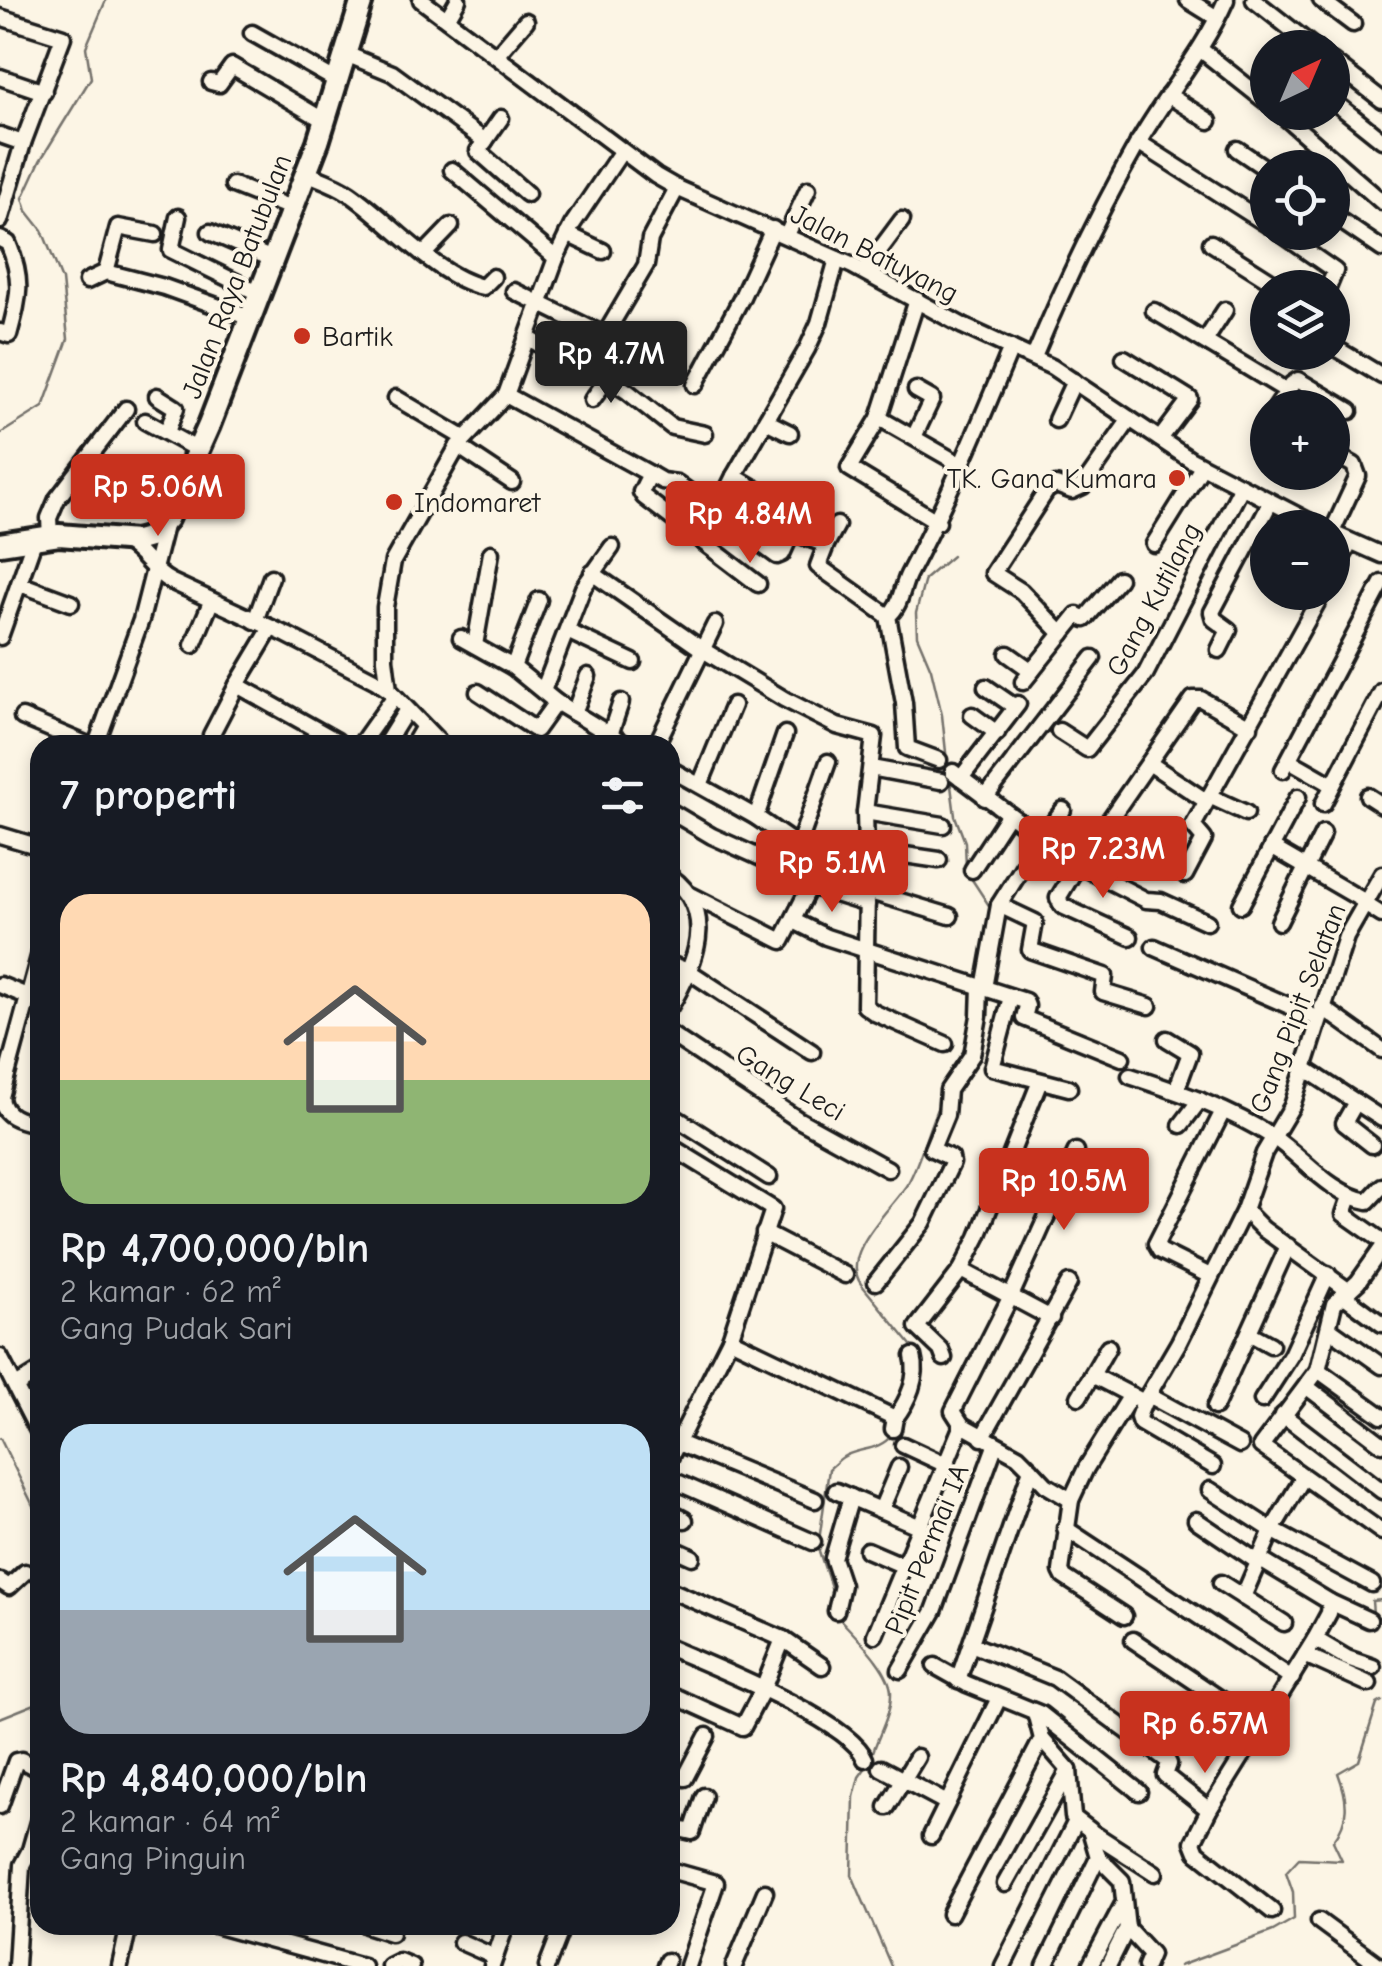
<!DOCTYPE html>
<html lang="id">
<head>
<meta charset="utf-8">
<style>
	:root { --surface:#171b24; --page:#20242c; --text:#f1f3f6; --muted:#9ea1a6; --accent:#c8321e }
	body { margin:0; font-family:"Comic Neue",sans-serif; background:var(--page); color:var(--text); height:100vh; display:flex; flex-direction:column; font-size:38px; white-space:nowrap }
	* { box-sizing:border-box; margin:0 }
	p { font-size:32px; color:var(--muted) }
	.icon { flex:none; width:55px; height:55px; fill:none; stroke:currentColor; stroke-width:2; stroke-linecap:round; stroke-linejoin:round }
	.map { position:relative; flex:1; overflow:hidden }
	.side { position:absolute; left:30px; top:735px; width:650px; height:1200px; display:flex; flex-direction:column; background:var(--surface); border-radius:30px; box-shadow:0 5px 15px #0003 }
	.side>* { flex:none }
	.needle { width:65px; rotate:44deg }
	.buttons { position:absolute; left:1250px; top:30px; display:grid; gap:20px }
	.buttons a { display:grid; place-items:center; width:100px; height:100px; border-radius:50%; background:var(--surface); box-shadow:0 5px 15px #0003; font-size:50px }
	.price { position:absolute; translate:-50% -85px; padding:0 22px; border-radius:10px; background:var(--accent); color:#fff; font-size:32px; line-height:65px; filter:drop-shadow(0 2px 5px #0008) }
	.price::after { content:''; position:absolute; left:50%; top:60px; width:30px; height:22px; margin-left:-15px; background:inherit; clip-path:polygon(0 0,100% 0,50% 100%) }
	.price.current { background:#222; color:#fff }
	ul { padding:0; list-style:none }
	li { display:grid; align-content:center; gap:20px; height:530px; padding:0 30px }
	li span { display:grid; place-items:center; height:310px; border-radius:30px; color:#555 }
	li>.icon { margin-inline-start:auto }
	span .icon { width:180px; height:180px; fill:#fffc; stroke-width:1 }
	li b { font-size:42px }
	h2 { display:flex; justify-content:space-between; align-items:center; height:120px; padding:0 30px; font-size:42px }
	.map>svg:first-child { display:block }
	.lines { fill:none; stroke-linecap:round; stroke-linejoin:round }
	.stream { stroke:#75726c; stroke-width:2.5 }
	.minor-casing { stroke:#1c1c1c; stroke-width:21 }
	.highway-casing { stroke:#1c1c1c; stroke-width:28 }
	.minor { stroke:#fcf5e5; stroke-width:14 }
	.highway { stroke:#fcf5e5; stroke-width:20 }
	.poi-dot { fill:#c8321e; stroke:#fcf5e5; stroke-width:4 }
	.labels { text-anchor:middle; stroke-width:8; stroke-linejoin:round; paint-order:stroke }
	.street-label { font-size:28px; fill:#1c1c1c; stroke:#fcf5e5 }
	.poi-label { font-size:28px; fill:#1c1c1c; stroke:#fcf5e5; text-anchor:start }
</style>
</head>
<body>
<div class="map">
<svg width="1382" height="1966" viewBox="0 0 1382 1966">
	<rect width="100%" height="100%" fill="#fcf5e5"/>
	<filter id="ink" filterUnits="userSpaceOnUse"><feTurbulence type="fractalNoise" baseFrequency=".01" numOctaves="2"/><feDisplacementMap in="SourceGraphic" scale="20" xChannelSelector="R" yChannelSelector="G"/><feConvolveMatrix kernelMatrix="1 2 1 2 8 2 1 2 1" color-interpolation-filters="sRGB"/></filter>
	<g filter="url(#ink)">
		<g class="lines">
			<g class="stream">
				<path d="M0 434 43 407 68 339 62 280 42 230 27 211 23 198 40 161 91 78 86 47 106 0"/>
				<path d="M948 771 942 715 931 669 917 636 916 613 925 579 952 556"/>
				<path d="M950 778 955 816 965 842 966 868"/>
				<path d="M969 875 992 910"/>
				<path d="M915 1350 861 1284C839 1253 893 1208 908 1183 922 1158 927 1129 940 1102"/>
				<path d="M0 1438 40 1520"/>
				<path d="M833 1593 818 1548 829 1469C834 1465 838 1460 843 1457 860 1447 878 1452 892 1435"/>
				<path d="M1382 1600 1372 1601 1373 1614 1382 1619"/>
				<path d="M837 1616C853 1634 892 1670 891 1694 891 1715 878 1735 872 1755"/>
				<path d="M0 1718 40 1702"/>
				<path d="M869 1763 859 1777 854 1797 852 1875 891 1966"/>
				<path d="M1179 1966 1273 1931 1294 1919 1293 1892 1286 1872 1299 1858 1342 1860 1333 1841C1350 1819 1348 1799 1338 1773L1359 1761 1377 1704 1382 1701"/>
			</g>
			<g class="minor-casing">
				<g id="minor">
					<path d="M421 0 656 176 677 188 853 266 963 326 1052 367 1191 460 1322 528"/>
					<path d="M1188 0 1217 18"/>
					<path d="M1254 0 1315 48"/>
					<path d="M1321 0 1353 24"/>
					<path d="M0 17 63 37 23 143 0 221"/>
					<path d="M447 19 458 0"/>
					<path d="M252 33 339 82"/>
					<path d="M1200 49 1268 103"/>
					<path d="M346 54 392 73 485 141"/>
					<path d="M496 56 526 21"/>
					<path d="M1332 61 1382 100"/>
					<path d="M0 77 44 92"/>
					<path d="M211 82 219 84 232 66 325 121"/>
					<path d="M1168 95 1209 121"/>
					<path d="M1332 100 1382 140"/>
					<path d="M1279 112 1382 202"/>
					<path d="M501 118 478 151 527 194"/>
					<path d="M0 135 23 143"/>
					<path d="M1138 142 1268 225"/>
					<path d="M1237 149 1268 170"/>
					<path d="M452 170 556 258"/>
					<path d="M306 173C320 179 336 184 349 193 389 220 436 277 483 287L493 277"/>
					<path d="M233 185 291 208"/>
					<path d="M1332 215 1382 249"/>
					<path d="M178 217 171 250 258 293"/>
					<path d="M210 232 272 259"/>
					<path d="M1279 232 1335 271 1328 288"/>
					<path d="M155 234 118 227 106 272 164 287 250 318"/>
					<path d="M567 234 603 251"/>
					<path d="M787 235 808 189"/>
					<path d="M0 239 8 243C24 281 19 297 9 335L0 332"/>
					<path d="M1211 243 1282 288"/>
					<path d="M425 253 451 226"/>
					<path d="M864 271 902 220"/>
					<path d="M87 281 106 272"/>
					<path d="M514 291 602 334 606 333 646 265 650 239 677 188"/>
					<path d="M917 300 879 418 849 468 938 522"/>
					<path d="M1154 311 1287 391"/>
					<path d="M528 338 577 366 587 365 628 392 672 427 705 434"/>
					<path d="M1205 341 1225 310"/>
					<path d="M1332 346 1382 376"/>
					<path d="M1034 357C1064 285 1099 212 1138 143 1166 94 1203 52 1226 0"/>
					<path d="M1124 358 1190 399 1160 439"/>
					<path d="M695 385 741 299 773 229"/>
					<path d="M506 395 650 474 641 492 644 497 758 584"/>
					<path d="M157 396 176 408 167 432"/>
					<path d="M396 398 464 438"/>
					<path d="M592 400 608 378"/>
					<path d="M1276 408 1292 384 1298 380 1350 411"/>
					<path d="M879 418 963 466"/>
					<path d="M1056 420 1074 381"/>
					<path d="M145 421 198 450"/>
					<path d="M766 421 790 433"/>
					<path d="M914 437 932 399 916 390"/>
					<path d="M458 446 512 482"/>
					<path d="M1332 453 1354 465 1358 476 1332 532"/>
					<path d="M650 474 662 481 677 483 777 556 782 554 792 532 826 545 837 525"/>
					<path d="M725 494 734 476"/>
					<path d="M779 503 734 476 807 349 819 323 837 259"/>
					<path d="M792 532 803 502"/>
					<path d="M1332 533 1382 555"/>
					<path d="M50 536 49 518 57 499 126 409"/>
					<path d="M125 542C144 553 151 571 170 581L287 635 376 681 389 690 442 745"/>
					<path d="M1154 544 1202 467"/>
					<path d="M826 545 818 566 888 616"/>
					<path d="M592 573 703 650 784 699 837 726 874 736 865 812 867 891"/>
					<path d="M1332 575 1351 542"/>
					<path d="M20 584 71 603"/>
					<path d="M255 621 271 577"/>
					<path d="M271 628 237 685 337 741"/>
					<path d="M567 631 633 662"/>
					<path d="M1062 634 1021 591 993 573 1047 490 1056 485 1072 491 1083 486 1130 419"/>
					<path d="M0 637 35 538"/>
					<path d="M461 638 513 667 556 702 627 745"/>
					<path d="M193 645 211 602"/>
					<path d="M475 645 491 553"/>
					<path d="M1219 650 1229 630 1214 619 1212 612 1270 503"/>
					<path d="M1008 654 1032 671"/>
					<path d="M513 667 539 600"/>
					<path d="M1023 682 1077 615 1085 619 1119 579"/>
					<path d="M986 687 1015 707"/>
					<path d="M389 690 385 659V607L393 561 458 446 506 395 556 258 572 225 621 152"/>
					<path d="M543 691 583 588 612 547"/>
					<path d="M478 692 536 730 556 702"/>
					<path d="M574 713 588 676"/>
					<path d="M972 715 997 733"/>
					<path d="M22 717 88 745"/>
					<path d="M1059 731 1087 749 1145 675 1241 488"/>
					<path d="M610 735 621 702"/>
					<path d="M96 745 141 620 166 522"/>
					<path d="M220 745 211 739V735L237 685"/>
					<path d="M360 745 394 697"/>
					<path d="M385 745 406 711"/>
					<path d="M413 745 423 728"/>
					<path d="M656 745 715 624"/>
					<path d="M939 760 907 748 904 703 888 616C901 606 901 590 908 575 947 501 979 426 1011 348"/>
					<path d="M1289 760 1331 784"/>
					<path d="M1149 763 1206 801"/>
					<path d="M871 768 941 781"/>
					<path d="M670 769 756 817 795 844 800 841 828 762"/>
					<path d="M1283 770 1382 583"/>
					<path d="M953 772 1041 838 1063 810"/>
					<path d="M961 778 1018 704"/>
					<path d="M700 785 733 705"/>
					<path d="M1209 796 1246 813"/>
					<path d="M1368 796 1382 805"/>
					<path d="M985 798 1093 658"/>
					<path d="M1323 804 1382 691"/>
					<path d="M670 811 712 836 797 874"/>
					<path d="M865 812 943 825"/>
					<path d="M756 817 785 734"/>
					<path d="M1107 827 1164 866"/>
					<path d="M0 835 40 847"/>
					<path d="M1271 847 1364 901"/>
					<path d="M864 849 939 860"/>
					<path d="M972 870 1008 815"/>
					<path d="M1185 875 1204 839 1193 826 1323 592"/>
					<path d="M670 876C719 912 695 965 670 1007"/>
					<path d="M691 895 782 941 810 886 867 904"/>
					<path d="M1363 903 1382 915"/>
					<path d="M999 905 1035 922 1030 950 1105 976 1103 992 1149 1006"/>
					<path d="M1241 905 1298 797"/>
					<path d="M794 921 826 937 1025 1001 1027 1006 1024 1018 1122 1058"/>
					<path d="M1279 922 1323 833"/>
					<path d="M1130 937 1062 906 1058 898 1078 865 1146 900 1161 901 1207 922"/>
					<path d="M1154 947 1317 1018"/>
					<path d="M40 953 1 1097C3 1118 22 1121 40 1125"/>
					<path d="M670 964 690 972 812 1052"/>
					<path d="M0 985 27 996"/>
					<path d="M984 988 999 905 1041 838 1078 865 1193 699H1201L1250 727"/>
					<path d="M1011 997 992 1068 1069 1088"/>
					<path d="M1322 1007 1382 1050"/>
					<path d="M670 1034 799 1120 888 1169"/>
					<path d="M1167 1039 1190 1053 1176 1091"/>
					<path d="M945 1044 875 1013 865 1006 867 891 950 916"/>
					<path d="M1304 1068 1382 1119"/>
					<path d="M1130 1076C1179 1092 1230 1109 1273 1137 1304 1158 1330 1194 1368 1201L1382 1186"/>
					<path d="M1356 1102 1344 1123 1372 1145"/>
					<path d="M670 1114 769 1177"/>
					<path d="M1181 1125 1200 1100"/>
					<path d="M670 1146 773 1209 730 1339 670 1458"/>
					<path d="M1350 1197 1344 1214 1378 1238"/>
					<path d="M1244 1210 1263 1229 1349 1291"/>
					<path d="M764 1233 845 1275"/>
					<path d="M1382 1248 1358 1282 1334 1304 1318 1370 1261 1446 1382 1532"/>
					<path d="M961 1270 1051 1318"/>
					<path d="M1210 1276 1160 1251 1156 1244 1223 1111"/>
					<path d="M876 1282 923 1223 952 1163 951 1158 932 1149 946 1115 948 1090 972 1055 979 1016 980 986"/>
					<path d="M1343 1295 1382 1324"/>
					<path d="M1330 1329 1382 1366"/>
					<path d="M1249 1333 1271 1345"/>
					<path d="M730 1339 895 1418 893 1429"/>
					<path d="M1108 1347 1092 1375 1144 1402 1179 1342 1244 1210 1264 1153 1292 1106 1346 937 1382 874"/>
					<path d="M0 1357 40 1435"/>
					<path d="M944 1358 941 1350 917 1327 961 1270 978 1237 1040 1081"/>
					<path d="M1318 1370 1382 1416"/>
					<path d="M16 1386 40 1371"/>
					<path d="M1307 1387 1382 1444"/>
					<path d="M1148 1395 1240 1445"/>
					<path d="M1079 1397 1092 1375"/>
					<path d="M1262 1400 1291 1355 1328 1274"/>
					<path d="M1144 1402 1138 1417 1140 1423 1213 1466"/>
					<path d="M1215 1407 1288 1246"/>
					<path d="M1283 1415 1382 1491"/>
					<path d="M895 1418C908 1401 919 1377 913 1356"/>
					<path d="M962 1425 953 1411 1011 1296 1076 1151"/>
					<path d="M982 1438 1069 1283"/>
					<path d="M678 1443 815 1500"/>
					<path d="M903 1445 946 1465"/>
					<path d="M670 1479 813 1542"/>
					<path d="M1210 1490 1272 1530 1372 1584"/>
					<path d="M836 1491 918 1526"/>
					<path d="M881 1510 899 1467"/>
					<path d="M670 1512 685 1520"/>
					<path d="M1196 1520 1258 1562"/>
					<path d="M1065 1528 1292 1678"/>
					<path d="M670 1547 692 1557"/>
					<path d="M867 1550 902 1565"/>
					<path d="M1259 1559 1330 1602 1369 1620"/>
					<path d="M0 1581 9 1587 25 1572"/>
					<path d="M1221 1583 1284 1623"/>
					<path d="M670 1590 783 1639 822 1666"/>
					<path d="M1243 1597 1272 1530 1303 1478"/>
					<path d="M836 1611 842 1585 833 1558 851 1497"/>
					<path d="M1124 1616 1064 1577 1061 1571 1071 1500 1086 1468 1131 1395"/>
					<path d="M875 1635 962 1425 1018 1456 1031 1469"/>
					<path d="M1315 1639 1347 1658 1373 1667"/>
					<path d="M1133 1640 1262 1727"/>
					<path d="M971 1644 1055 1678 1167 1760 1169 1764 1165 1775 1209 1810"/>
					<path d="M670 1648C711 1666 851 1721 865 1759"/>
					<path d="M1305 1655 1369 1684"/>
					<path d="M935 1666 967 1684 1041 1714 1139 1792"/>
					<path d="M900 1670 934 1611 995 1446"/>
					<path d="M958 1680 1031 1469 1046 1485 1071 1500"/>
					<path d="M670 1694 743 1727 763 1689 783 1639"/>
					<path d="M1184 1701 1250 1747"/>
					<path d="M1035 1712 1042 1739 1069 1770 1073 1817 1090 1830 1098 1857 1122 1881 1127 1928 1151 1954 1146 1966"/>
					<path d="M881 1768 947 1803"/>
					<path d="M670 1774 685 1778 707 1736"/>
					<path d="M0 1806 16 1761 21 1760 40 1770"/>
					<path d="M887 1807 917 1757"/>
					<path d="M670 1827 692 1832 704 1796"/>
					<path d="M1090 1831 1155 1873"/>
					<path d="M931 1836 999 1698"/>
					<path d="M670 1870 716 1883 688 1966"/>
					<path d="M1005 1884 1069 1770"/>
					<path d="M1272 1911 1197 1852 1193 1842 1209 1810 1315 1639 1329 1613 1330 1602"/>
					<path d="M950 1914 1042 1739"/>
					<path d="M1319 1921 1380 1966"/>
					<path d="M214 1925 363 1966"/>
					<path d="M366 1925 391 1933"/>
					<path d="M461 1942 495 1957"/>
					<path d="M16 1966 22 1865 30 1850 40 1815"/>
					<path d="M120 1966 129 1925"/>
					<path d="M389 1966 399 1961 411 1966"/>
					<path d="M492 1966 506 1925"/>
					<path d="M547 1966 563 1925"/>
					<path d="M665 1966 667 1961"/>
					<path d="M734 1966 765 1892"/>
					<path d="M1003 1966 1076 1821"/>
					<path d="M1045 1966 1098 1857"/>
					<path d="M1090 1966 1122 1906"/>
					<path d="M1108 1966 1127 1928"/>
				</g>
			</g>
			<g class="highway-casing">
				<path id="highway" d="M0 544 59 535 136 541 150 537 167 519 209 425 318 142 362 0"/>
			</g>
			<use href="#minor" class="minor"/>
			<use href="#highway" class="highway"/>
		</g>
	</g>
	<g class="poi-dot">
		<circle cx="302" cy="336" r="10"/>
		<circle cx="1177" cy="478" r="10"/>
		<circle cx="394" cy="502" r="10"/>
	</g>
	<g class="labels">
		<g class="street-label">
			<text transform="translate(875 253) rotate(27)" y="10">Jalan Batuyang</text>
			<text transform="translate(236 276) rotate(-69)" y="10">Jalan Raya Batubulan</text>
			<text transform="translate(1153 599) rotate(-62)" y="10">Gang Kutilang</text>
			<text transform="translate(1297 1008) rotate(-69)" y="10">Gang Pipit Selatan</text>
			<text transform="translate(791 1082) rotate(31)" y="10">Gang Leci</text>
			<text transform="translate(926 1549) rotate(-68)" y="10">Pipit Permai IA</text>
		</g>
		<g class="poi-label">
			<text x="322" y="346">Bartik</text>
			<text x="1157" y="488" text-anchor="end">TK. Gana Kumara</text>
			<text x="414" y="512">Indomaret</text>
		</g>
	</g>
</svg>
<div class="buttons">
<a><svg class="needle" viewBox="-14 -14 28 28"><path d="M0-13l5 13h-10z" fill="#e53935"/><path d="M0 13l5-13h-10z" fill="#9ea1a6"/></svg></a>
<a><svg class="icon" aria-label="locate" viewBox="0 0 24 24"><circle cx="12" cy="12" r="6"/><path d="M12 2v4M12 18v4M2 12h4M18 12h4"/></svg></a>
<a><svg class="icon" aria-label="layers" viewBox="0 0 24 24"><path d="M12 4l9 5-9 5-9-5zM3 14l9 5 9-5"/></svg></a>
<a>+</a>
<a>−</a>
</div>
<b class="price current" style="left:611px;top:406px">Rp 4.7M</b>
<b class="price" style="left:158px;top:539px">Rp 5.06M</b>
<b class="price" style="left:750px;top:566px">Rp 4.84M</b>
<b class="price" style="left:1103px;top:901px">Rp 7.23M</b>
<b class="price" style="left:832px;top:915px">Rp 5.1M</b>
<b class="price" style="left:1064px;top:1233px">Rp 10.5M</b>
<b class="price" style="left:1205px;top:1776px">Rp 6.57M</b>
<section class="side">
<h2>7 properti<svg class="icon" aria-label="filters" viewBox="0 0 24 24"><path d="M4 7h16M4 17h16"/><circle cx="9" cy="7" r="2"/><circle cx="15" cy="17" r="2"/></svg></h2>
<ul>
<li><span style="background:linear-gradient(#ffd9b3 60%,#8fb573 0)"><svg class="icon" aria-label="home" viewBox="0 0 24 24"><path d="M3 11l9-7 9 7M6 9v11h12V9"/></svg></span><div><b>Rp 4,700,000/bln</b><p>2 kamar · 62 m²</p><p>Gang Pudak Sari</p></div></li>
<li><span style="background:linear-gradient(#bfe0f5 60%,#9aa5b1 0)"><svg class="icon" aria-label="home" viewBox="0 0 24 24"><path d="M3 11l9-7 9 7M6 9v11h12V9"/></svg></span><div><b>Rp 4,840,000/bln</b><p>2 kamar · 64 m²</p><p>Gang Pinguin</p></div></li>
</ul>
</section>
</div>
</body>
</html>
